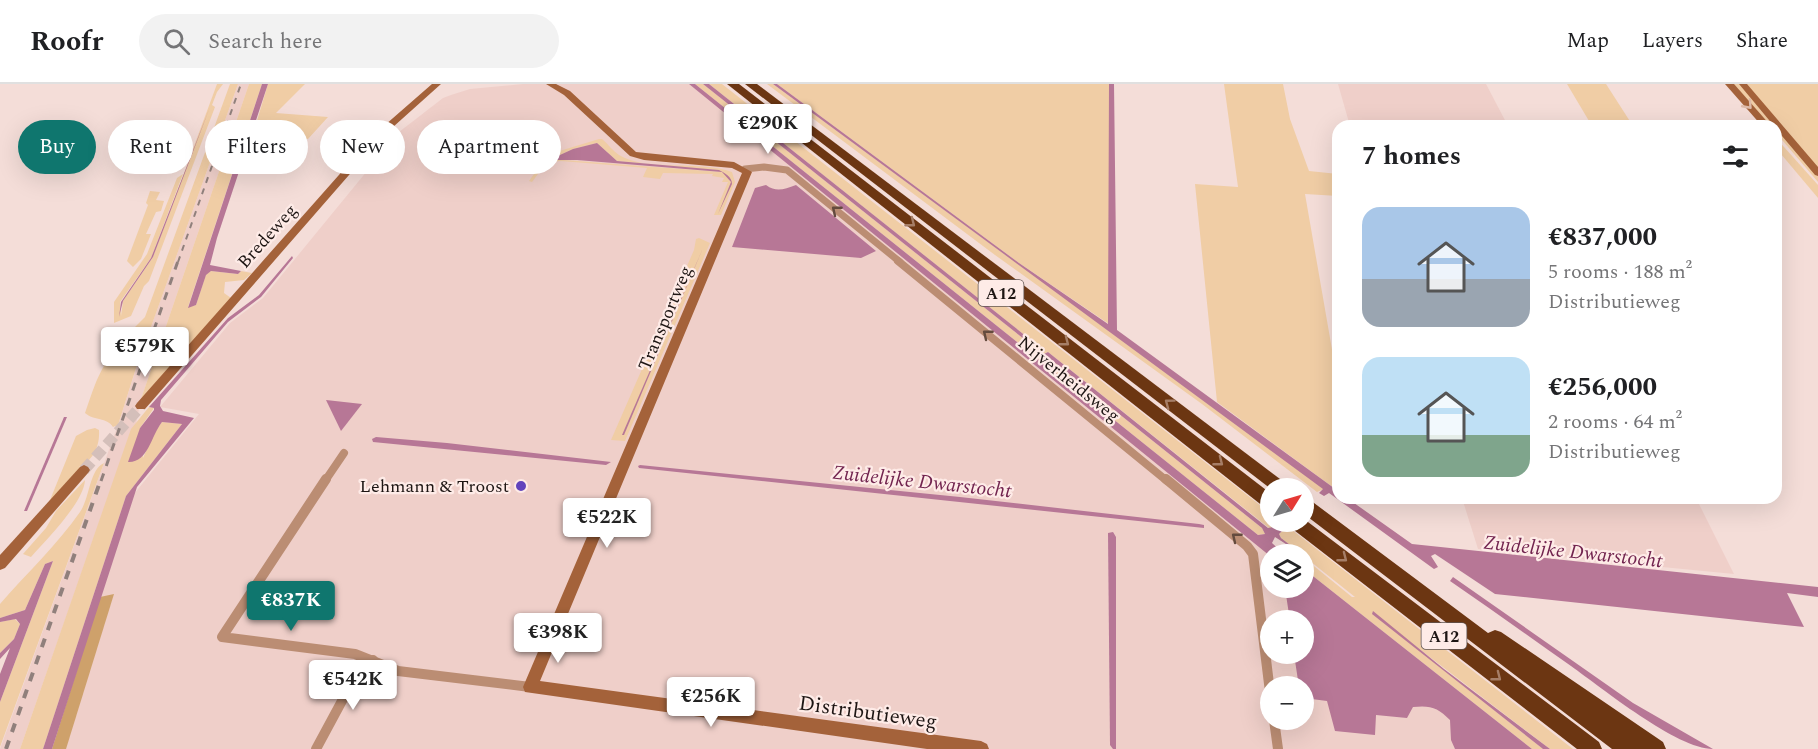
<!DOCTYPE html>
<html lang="en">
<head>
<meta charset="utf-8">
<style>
	:root { --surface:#fff; --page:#f2f2f2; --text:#202124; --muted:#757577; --line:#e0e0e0; --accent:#0f766e }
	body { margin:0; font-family:Spectral,serif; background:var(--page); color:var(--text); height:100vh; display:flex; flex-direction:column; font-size:22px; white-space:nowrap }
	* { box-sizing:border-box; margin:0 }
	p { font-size:20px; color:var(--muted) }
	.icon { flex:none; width:33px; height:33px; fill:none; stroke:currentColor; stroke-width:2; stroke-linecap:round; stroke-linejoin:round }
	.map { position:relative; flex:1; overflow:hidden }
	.details { position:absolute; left:1332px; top:36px; width:450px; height:384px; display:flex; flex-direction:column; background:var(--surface); border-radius:18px; box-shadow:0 6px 24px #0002 }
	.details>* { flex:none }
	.hud { position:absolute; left:18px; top:36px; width:570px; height:54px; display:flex; gap:12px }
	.needle { width:39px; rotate:53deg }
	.tools { position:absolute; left:1260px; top:394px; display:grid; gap:12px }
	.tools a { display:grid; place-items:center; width:54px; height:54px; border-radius:50%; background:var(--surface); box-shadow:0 6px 24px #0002; font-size:30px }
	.price { position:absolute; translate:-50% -51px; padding:0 14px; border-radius:6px; background:#fff; color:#222; font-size:20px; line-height:39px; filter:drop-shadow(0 2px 3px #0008) }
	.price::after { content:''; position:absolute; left:50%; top:36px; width:18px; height:14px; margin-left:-9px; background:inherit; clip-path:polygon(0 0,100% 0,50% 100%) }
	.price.selected { background:var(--accent); color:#fff }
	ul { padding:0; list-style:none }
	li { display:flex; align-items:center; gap:18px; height:150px; padding:0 30px }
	li span { display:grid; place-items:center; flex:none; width:168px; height:120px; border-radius:18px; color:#555 }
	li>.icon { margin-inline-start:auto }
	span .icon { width:72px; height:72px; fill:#fffc; stroke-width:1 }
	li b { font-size:26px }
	h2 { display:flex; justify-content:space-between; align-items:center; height:72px; padding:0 30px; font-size:26px }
	.tag { padding:0 21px; border-radius:27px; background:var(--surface); box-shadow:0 6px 24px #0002; font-size:21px; line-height:54px }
	.tag.selected { background:var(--accent); color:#fff }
	header { display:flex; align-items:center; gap:36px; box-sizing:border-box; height:84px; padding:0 30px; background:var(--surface); border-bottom:2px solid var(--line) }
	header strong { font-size:28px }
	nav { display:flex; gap:33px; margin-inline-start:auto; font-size:21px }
	.search { width:420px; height:54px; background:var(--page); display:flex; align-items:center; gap:15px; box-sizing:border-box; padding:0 21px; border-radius:33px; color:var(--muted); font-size:22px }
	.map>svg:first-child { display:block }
	.built { fill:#efcfc9; fill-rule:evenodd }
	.green { fill:#f0cda5; fill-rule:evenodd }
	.forest { fill:#cea16b }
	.water { fill:#b77796 }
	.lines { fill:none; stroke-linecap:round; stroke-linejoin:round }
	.secondary-tunnel { stroke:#d4bfba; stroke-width:11; stroke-dasharray:11 6; stroke-linecap:butt }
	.street-far2 { stroke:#bb8d73; stroke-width:7 }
	.street-far1 { stroke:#bb8d73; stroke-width:8 }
	.street { stroke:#bb8d73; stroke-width:10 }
	.secondary { fill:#a4623a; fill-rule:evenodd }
	.highway { fill:#6c3612; fill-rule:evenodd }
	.rail-far2 { stroke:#90807c; stroke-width:2; stroke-dasharray:6 6; stroke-linecap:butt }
	.rail-far1 { stroke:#90807c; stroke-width:3; stroke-dasharray:8 8; stroke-linecap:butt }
	.rail { stroke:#90807c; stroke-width:4; stroke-dasharray:9 9; stroke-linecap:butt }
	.oneway { stroke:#debbaa }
	.oneway2 { stroke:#644b3e }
	.oneway3 { stroke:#a67e67 }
	.poi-dot { fill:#6143bc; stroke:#feebe7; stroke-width:2 }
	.labels { text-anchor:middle; stroke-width:4.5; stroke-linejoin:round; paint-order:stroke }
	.shield { fill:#feebe7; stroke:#605553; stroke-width:1.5 }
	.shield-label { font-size:16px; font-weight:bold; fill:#1d1513 }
	.street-label { font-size:18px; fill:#1d1513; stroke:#feebe7 }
	.poi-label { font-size:18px; fill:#1d1513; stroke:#feebe7; text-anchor:end }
	.water-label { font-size:20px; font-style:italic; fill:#72244f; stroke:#feebe7 }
	.near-street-label { font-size:21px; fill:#1d1513; stroke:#feebe7 }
</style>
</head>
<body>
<header>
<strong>Roofr</strong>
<div class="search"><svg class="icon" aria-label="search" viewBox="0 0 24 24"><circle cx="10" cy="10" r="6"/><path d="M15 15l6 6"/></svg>Search here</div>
<nav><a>Map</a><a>Layers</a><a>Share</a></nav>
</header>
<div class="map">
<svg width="1818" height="665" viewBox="0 0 1818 665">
	<rect width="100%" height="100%" fill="#f4ddd8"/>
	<g class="built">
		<path d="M238 0H249L141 315 136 340 130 350 20 665H0L118 341 143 263 125 265 131 249 151 243Z"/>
		<path d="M523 0H689L789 77 1270 471V504H1304L1528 665H50L125 421 199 330 160 323 230 239 263 214 399 48 443 14 451 11 470 5ZM1270 537H1304V570H1270ZM1270 603H1304V636H1270Z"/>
		<path d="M1338 0H1486L1508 42H1350Z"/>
		<path d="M1462 414H1696L1734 490 1478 465Z"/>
	</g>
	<g class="green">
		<path d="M217 0H223L217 8 212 21 215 23 149 197 144 202 131 232 114 239V218L147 170 177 94 183 90 151 174 120 218 121 232 123 217 153 173Z"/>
		<path d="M230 0H238L151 243 128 250 145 233Z"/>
		<path d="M249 0H262L188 223 196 221 206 190 211 187 238 190 241 187 252 189 244 196 225 198 224 209 231 214 141 315Z"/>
		<path d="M268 0H305L276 29 328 33 308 55 253 50Z"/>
		<path d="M695 0H703L1029 259 1032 257 709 0H722L1270 429V438H1281L1273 444H1269L1048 268 1044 270 1262 444 1265 450 1258 451Z"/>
		<path d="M767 0H773L1324 405 1317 408 1202 320 995 171Z"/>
		<path d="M777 0H1109V240L1019 179Z"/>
		<path d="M1224 0H1283L1290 35 1309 87 1338 90V112L1305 110 1338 300V407L1217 318 1195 100 1238 103Z"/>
		<path d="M1567 0H1606L1633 42H1592Z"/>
		<path d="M1731 0H1740L1818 91V98L1776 49V42H1769Z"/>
		<path d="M1746 0H1818V86Z"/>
		<path d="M1776 54 1818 101V114L1776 64Z"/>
		<path d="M599 55H602C608 60 613 67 619 71 646 88 700 76 732 88L735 98 721 131H714L728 98H722L724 94 712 92 713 90 663 89 660 95 643 93 647 84 561 77 547 78 532 98 529 97 542 79 553 69ZM597 59 617 77 714 86 721 88 551 75 573 65Z"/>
		<path d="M150 107 160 108 156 116 164 117 161 127 156 128 146 150H151L141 175 133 183 127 177 148 121 146 119Z"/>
		<path d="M699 154 710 159 625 357 611 356 694 166 696 155Z"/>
		<path d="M129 257 126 265 143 262 118 341 113 343C107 333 94 337 85 329 95 301 102 272 129 257Z"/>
		<path d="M149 323 154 324 140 344 143 374 154 349 162 338 182 340 126 412 43 665H20L131 345Z"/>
		<path d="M95 344 99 346C100 361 94 376 79 383L81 384 48 421 76 352 87 346Z"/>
		<path d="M104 379 0 663V618L53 477 45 480 25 526 0 534V520C26 490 57 461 80 428 90 414 89 386 104 379Z"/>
		<path d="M85 396C84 418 47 455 31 473L23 470 46 444 56 427Z"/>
		<path d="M1287 442 1573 665H1550L1371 528 1543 665H1532L1304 485V474L1352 513H1355L1281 454 1279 450Z"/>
		<path d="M15 535 20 540 14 555 0 569V538Z"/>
	</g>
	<path class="forest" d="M114 510 66 665H52L100 513Z"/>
	<g class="water">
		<path d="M262 0H268L217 154 210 181 241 187 238 190 211 187 206 191 196 221 188 224Z"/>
		<path d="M689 0H695L1258 451 1265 450 1262 444 1044 270 1048 268 1268 444 1273 443 1282 438 1287 442 1279 450 1281 454 1303 471 1275 453 1272 459 1285 471 1270 472Z"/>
		<path d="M703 0H709L1032 257 1029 259Z"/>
		<path d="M773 0H777L1019 179 1108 240 1109 0H1114L1117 246 1338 407V414H1347L1412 460 1818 503V513L1787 509 1804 543 1495 510 1435 470 1431 472 1438 483 1434 485 1329 409 1324 412 1319 409 1323 405Z"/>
		<path d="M210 23 153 173 123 217 119 233 121 218 151 174Z"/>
		<path d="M597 59 617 77 719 86C725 89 732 93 732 100L718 130 731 98 722 88 577 76H549L573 65Z"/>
		<path d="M766 101C777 109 784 105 796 101L876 167 861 174 732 163 755 104Z"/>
		<path d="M703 164 624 351H622Z"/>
		<path d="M292 172 293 174 261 213 228 238 161 316 160 322 163 327 194 334 137 403 52 665H43L126 412 182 340 162 338C151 352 148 379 128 378L140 344 154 326V324L149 323 228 234 259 211Z"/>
		<path d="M326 316 362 320 341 347Z"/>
		<path d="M64 333H67L27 427H24Z"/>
		<path d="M376 353 447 359 611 378 606 381 373 358 372 355Z"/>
		<path d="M640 381 960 413 1199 440 1204 441V444L639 384 638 382Z"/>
		<path d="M1113 448 1116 453V665H1113L1110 661 1108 449Z"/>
		<path d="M53 477 0 618V590L10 564 0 575V569L14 555 20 540 16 535 0 538V534L25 526 45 480Z"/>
		<path d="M1304 485 1532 665H1455L1451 656 1450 636C1438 624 1431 621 1413 623L1407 634 1376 631 1375 651 1335 647 1327 617 1304 614V603H1299L1294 570H1304V537H1290L1285 504H1304Z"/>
		<path d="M1453 493 1633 619 1713 665C1677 665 1602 604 1571 582 1531 554 1491 525 1450 497Z"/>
		<path d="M1373 527 1444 585 1550 665H1543L1372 530Z"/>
	</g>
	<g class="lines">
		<path class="secondary-tunnel" d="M84 386 141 322"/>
		<path class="street-far2" d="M745 85 764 83 787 86 900 178"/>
		<g class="street-far1">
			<path d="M898 177 1167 397"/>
			<path d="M325 397 344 369"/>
		</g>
		<g class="street">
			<path d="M326 395 222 553 355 570 398 587 530 603"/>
			<path d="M1166 395 1247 462 1253 470 1270 608"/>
			<path d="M1274 636 1278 665"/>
			<path d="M316 665 350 602 373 576"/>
		</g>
		<g class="secondary">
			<path d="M432 0H441L383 52 145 325H137L135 322 137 319 377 48Z"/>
			<path d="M546 0H556L570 7 636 68 734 78 752 88 540 597 981 657 987 660 989 665H927L525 608 523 603 742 89 732 84 644 76 630 72 564 11Z"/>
			<path d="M1725 0H1734L1771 42H1762Z"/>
			<path d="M1739 0H1747L1818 83V92L1815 91 1776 45V42H1774Z"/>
			<path d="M84 381 88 383 90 386 88 389 5 484 0 486V471L80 383Z"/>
		</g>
		<g class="highway">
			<path d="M727 0H739L1270 409V424L1264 423Z"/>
			<path d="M745 0H757L1288 401 1290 405H1271Z"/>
			<path d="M1304 414 1310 416 1488 549 1495 546 1501 548 1663 658 1666 665H1612L1304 430Z"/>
			<path d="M1304 435 1599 658 1602 665H1577L1290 443 1288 438H1304Z"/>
		</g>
		<path class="rail-far2" d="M178 178 241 0"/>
		<path class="rail-far1" d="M101 397 178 177"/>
		<path class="rail" d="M6 665 101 395"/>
	</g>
	<defs><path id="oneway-chevron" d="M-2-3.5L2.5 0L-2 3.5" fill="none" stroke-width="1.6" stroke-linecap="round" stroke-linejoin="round" transform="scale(1.5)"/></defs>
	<use class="oneway" href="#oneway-chevron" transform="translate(1748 21) rotate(48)"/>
	<g class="oneway2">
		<use href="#oneway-chevron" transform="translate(836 126) rotate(-141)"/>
		<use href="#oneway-chevron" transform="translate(987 250) rotate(-141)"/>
		<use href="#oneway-chevron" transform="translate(1236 453) rotate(-141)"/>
	</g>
	<g class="oneway3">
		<use href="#oneway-chevron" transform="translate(911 139) rotate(38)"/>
		<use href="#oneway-chevron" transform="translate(1065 258) rotate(38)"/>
		<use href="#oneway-chevron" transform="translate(1169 319) rotate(-143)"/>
		<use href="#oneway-chevron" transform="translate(1219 378) rotate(38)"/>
		<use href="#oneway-chevron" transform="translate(1343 474) rotate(38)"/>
		<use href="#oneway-chevron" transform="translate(1497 593) rotate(38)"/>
	</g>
	<circle class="poi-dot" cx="521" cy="402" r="6"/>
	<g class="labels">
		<g class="shield">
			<rect x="978.5" y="196" width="45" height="26" rx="4.5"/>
			<rect x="1421.5" y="539" width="45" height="26" rx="4.5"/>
		</g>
		<g class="shield-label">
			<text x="1001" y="215">A12</text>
			<text x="1444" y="558">A12</text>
		</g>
		<g class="street-label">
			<text transform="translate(267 152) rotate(-48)" y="6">Bredeweg</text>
			<text transform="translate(665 234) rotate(-67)" y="6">Transportweg</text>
			<text transform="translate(1069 295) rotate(39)" y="6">Nijverheidsweg</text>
		</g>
		<g class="poi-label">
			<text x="509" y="408">Lehmann &amp; Troost</text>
		</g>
		<g class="water-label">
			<text transform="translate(922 397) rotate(6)" y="7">Zuidelijke Dwarstocht</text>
			<text transform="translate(1573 467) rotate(6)" y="7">Zuidelijke Dwarstocht</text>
		</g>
		<g class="near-street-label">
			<text transform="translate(868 628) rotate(8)" y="7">Distributieweg</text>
		</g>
	</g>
</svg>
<div class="tools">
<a><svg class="needle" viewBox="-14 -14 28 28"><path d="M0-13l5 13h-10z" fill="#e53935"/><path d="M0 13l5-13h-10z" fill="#757577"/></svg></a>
<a><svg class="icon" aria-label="layers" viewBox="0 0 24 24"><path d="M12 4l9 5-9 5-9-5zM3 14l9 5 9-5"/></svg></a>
<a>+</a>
<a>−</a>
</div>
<b class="price" style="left:768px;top:71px">€290K</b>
<b class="price" style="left:145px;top:294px">€579K</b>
<b class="price" style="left:607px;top:465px">€522K</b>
<b class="price selected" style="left:291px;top:548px">€837K</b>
<b class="price" style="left:558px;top:580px">€398K</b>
<b class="price" style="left:353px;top:627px">€542K</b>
<b class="price" style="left:711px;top:644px">€256K</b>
<div class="hud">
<a class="tag selected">Buy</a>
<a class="tag">Rent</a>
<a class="tag">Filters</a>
<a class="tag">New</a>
<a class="tag">Apartment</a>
</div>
<section class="details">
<h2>7 homes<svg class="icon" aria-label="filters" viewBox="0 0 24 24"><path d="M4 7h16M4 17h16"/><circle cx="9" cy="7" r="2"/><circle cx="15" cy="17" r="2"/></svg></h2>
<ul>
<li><span style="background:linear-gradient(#a9c7e8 60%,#9aa5b1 0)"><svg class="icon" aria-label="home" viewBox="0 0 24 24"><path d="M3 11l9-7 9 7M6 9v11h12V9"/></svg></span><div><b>€837,000</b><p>5 rooms · 188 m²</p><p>Distributieweg</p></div></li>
<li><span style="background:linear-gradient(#bfe0f5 65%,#7fa58c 0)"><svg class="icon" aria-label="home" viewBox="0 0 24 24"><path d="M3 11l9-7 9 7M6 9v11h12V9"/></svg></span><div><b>€256,000</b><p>2 rooms · 64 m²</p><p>Distributieweg</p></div></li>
</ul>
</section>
</div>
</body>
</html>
